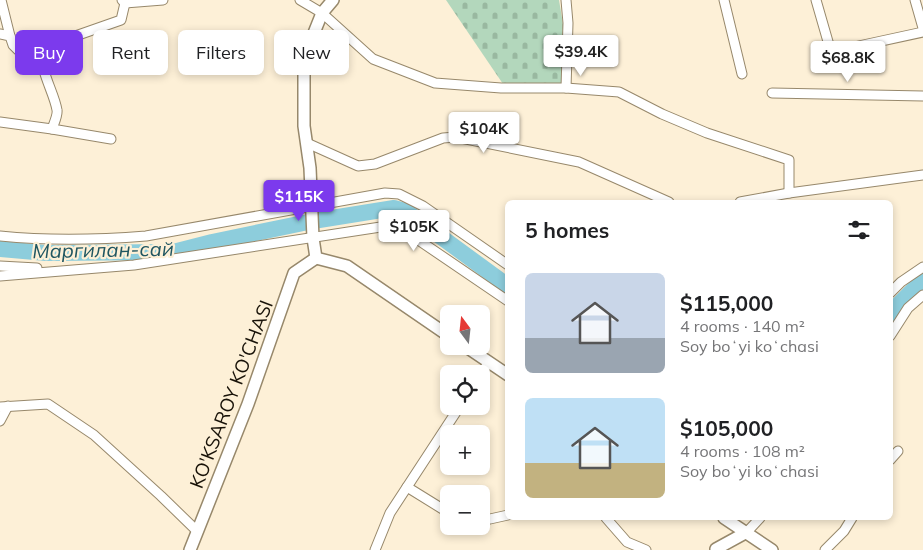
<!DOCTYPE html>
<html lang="en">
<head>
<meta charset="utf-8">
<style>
	:root { --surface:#fff; --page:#f2f2f2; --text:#202124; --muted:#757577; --accent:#7c3aed }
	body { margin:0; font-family:Mulish,sans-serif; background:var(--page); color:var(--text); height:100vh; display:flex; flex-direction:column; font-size:19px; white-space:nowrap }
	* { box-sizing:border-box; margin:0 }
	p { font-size:16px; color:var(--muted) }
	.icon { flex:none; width:28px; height:28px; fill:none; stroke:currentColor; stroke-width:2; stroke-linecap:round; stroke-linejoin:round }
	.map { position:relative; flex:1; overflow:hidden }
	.sheet { position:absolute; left:505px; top:200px; width:388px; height:320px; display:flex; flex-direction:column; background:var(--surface); border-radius:8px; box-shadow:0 2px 8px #0003 }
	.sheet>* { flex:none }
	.top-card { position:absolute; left:15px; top:30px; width:415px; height:45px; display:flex; gap:10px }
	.needle { width:32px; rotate:345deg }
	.tools { position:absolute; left:440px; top:305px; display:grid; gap:10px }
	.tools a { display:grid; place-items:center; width:50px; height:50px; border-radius:8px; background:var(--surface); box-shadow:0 2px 8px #0003; font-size:25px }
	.price { position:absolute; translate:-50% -42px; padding:0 11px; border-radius:5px; background:#fff; color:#222; font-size:16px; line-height:32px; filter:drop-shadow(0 1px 2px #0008) }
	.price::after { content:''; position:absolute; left:50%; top:30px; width:15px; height:11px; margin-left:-8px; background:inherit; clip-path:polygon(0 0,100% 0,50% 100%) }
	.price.current { background:var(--accent); color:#fff }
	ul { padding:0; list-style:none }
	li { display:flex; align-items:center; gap:15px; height:125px; padding:0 20px }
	li span { display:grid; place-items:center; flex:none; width:140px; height:100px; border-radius:8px; color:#555 }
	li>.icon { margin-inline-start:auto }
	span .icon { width:60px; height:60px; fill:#fffc; stroke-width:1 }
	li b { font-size:21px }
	h2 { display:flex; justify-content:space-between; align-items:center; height:60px; padding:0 20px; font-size:21px }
	.tag { padding:0 18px; border-radius:8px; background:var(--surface); box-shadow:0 2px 8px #0003; font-size:18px; line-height:45px }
	.tag.current { background:var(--accent); color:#fff }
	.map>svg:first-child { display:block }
	.cemetery { fill:url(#cemetery-stones) }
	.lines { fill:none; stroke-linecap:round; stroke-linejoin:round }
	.river { stroke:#8dcddc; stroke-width:16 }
	.street-casing { stroke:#97886b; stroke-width:11 }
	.secondary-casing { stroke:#97886b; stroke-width:14 }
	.street { stroke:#fff; stroke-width:9 }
	.secondary { stroke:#fff; stroke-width:11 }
	.labels { text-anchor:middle; stroke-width:4.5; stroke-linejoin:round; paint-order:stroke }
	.street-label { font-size:19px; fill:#181208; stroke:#fdf0d7 }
	.water-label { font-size:20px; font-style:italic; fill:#205661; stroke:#fdf0d7 }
</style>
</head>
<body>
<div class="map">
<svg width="923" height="550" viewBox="0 0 923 550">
	<defs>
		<pattern id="cemetery-stones" width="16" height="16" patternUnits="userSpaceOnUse" patternTransform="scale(1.25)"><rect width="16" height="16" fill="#b3d7bc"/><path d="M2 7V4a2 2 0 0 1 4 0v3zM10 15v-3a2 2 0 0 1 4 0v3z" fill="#99b8a0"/></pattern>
	</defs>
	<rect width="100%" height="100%" fill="#fdf0d7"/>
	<path class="cemetery" d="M446 0H559L563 24 562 86 503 84Z"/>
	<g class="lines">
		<g class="river">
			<path d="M0 249 46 253 173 252 212 242 313 221 394 208 405 211 411 215 508 286"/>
			<path d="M890 314 895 308 923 280"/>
		</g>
		<g class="street-casing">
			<g id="street">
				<path d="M1 0 10 36"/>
				<path d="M122 0 125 3 163 0"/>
				<path d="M300 0 322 13 373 59 435 83 501 88H566L619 92 662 114 707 133 789 160V193"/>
				<path d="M724 0 742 74"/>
				<path d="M816 0 831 52 923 32"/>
				<path d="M915 0 923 28"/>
				<path d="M0 34 10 36 13 45 18 50 44 47"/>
				<path d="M566 88 568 23 566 0"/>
				<path d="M772 93 923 96"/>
				<path d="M0 122 52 129C54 123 58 115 57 110 54 91 36 65 44 47L121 20 125 3"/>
				<path d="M52 129 111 139"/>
				<path d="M307 143 358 166 375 164 443 138 456 137 579 162 669 202"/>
				<path d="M740 202 789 193 923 175"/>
				<path d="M0 236C49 241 97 240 146 236L385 193 399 194 423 206 508 265"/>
				<path d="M0 266 37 268"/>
				<path d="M0 276 134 265 387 226C396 226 403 230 411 235L508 301"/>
				<path d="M890 293 901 282 923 267"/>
				<path d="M890 336 908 308 923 295"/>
				<path d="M481 374 489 362"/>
				<path d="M0 407 48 404 94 435 161 496 197 531"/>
				<path d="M0 421 8 406"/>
				<path d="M890 460 898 451"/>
				<path d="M407 487 449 513"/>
				<path d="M606 518 627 542 646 550"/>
				<path d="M481 520 490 519 508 515"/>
				<path d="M747 532 760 518"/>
				<path d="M375 550 390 513 460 406"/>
				<path d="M825 550 844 531 852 518"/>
			</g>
		</g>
		<g class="secondary-casing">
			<g id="secondary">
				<path d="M333 0 322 13 308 48 304 71V126L310 168 313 238 316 258 347 266 449 336"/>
				<path d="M465 346 508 375"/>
				<path d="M724 518 772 550"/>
				<path d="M716 549 747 532"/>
				<path d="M190 550 248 404 294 273 316 258"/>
			</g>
		</g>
		<use href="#street" class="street"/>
		<use href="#secondary" class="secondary"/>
	</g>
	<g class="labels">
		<g class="street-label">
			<text transform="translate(231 394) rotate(-69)" y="7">KO'KSAROY KO'CHASI</text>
		</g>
		<g class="water-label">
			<text transform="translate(103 250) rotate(-1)" y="7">Маргилан-сай</text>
		</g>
	</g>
</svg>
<div class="tools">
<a><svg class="needle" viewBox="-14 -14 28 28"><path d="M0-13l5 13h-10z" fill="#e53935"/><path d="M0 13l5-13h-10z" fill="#757577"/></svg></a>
<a><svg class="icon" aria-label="locate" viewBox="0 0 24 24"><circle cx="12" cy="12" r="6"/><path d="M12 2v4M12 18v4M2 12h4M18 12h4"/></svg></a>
<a>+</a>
<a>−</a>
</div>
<b class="price" style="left:581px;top:77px">$39.4K</b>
<b class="price" style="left:848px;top:83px">$68.8K</b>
<b class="price" style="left:484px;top:154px">$104K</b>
<b class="price current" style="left:299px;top:222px">$115K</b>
<b class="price" style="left:414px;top:252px">$105K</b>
<div class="top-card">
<a class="tag current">Buy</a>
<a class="tag">Rent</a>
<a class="tag">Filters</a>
<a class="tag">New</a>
</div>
<section class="sheet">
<h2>5 homes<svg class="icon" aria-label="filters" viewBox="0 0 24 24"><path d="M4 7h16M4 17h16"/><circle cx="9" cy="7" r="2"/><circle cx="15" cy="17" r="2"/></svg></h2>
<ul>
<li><span style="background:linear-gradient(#c9d6e8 65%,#9aa5b1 0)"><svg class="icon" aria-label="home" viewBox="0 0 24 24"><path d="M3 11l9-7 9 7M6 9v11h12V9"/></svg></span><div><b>$115,000</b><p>4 rooms · 140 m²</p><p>Soy boʻyi koʻchasi</p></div></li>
<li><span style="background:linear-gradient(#bfe0f5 65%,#c2b280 0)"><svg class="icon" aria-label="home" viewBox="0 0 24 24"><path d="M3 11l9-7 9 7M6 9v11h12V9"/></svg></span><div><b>$105,000</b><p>4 rooms · 108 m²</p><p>Soy boʻyi koʻchasi</p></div></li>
</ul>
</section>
</div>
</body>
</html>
